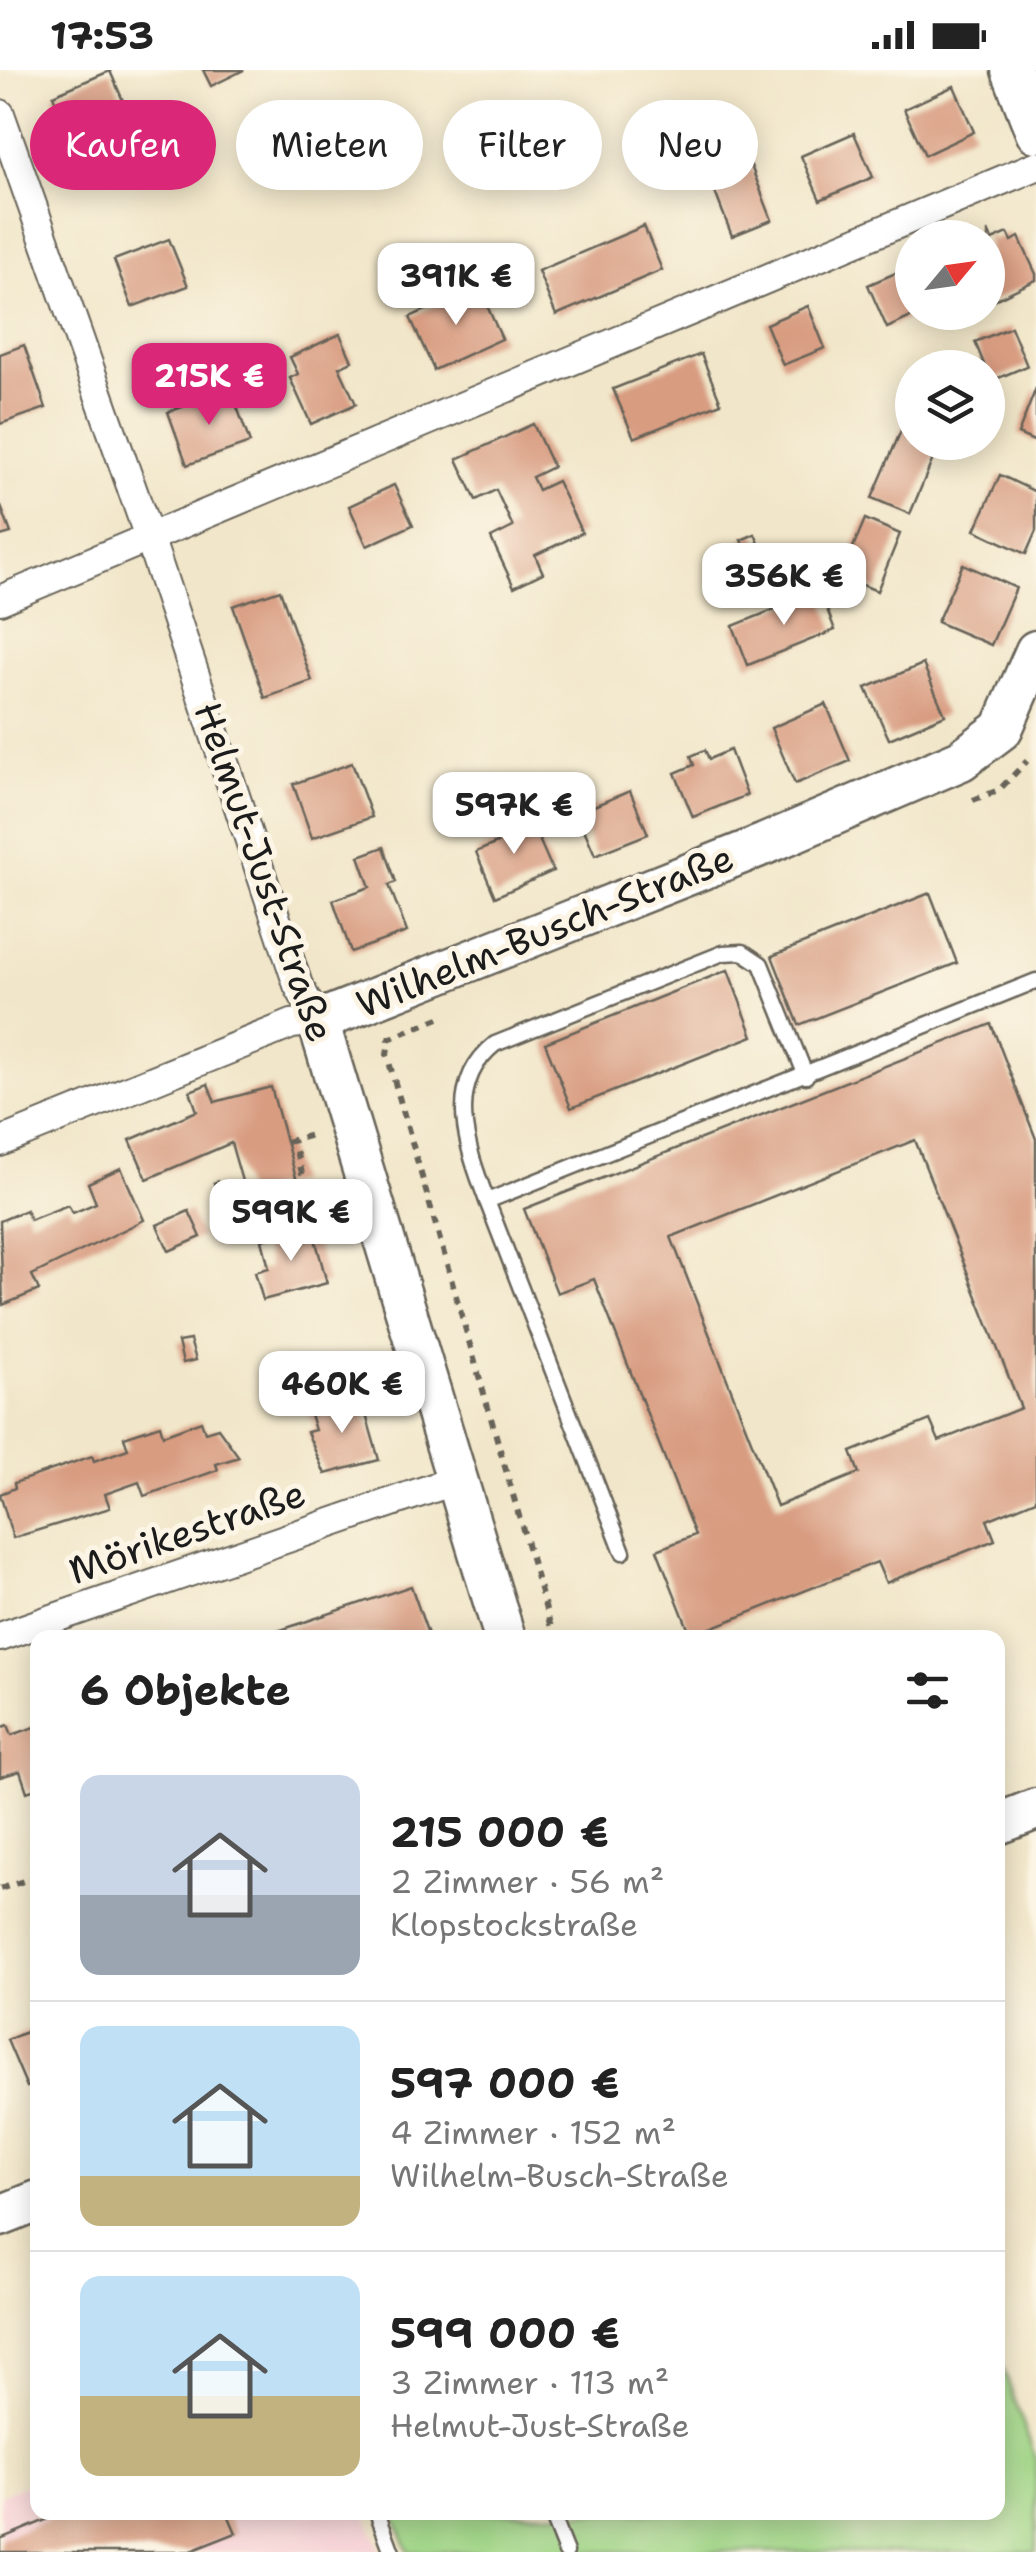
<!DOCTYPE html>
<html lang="de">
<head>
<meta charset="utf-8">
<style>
	:root { --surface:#fff; --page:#f6f6f6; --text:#222; --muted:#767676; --line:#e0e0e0; --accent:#db2777 }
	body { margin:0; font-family:"Shantell Sans",sans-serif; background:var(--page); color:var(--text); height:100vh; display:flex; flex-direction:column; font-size:38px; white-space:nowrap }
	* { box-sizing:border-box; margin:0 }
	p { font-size:32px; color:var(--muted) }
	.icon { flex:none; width:55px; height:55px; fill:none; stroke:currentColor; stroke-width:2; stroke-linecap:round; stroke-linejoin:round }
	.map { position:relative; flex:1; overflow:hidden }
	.panel { position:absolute; left:30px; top:1560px; width:975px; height:890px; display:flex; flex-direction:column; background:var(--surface); border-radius:20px; box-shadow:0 5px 25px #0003 }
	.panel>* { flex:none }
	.banner { position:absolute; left:30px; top:30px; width:978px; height:90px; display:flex; gap:20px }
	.needle { width:65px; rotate:61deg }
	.fabs { position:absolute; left:895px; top:150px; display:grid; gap:20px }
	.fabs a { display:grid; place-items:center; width:110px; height:110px; border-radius:50%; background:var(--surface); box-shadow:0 5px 25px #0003; font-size:50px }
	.price { position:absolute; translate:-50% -85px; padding:0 22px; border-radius:20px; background:#fff; color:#222; font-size:32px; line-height:65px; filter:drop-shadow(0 2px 5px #0008) }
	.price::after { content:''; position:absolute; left:50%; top:60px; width:30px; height:22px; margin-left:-15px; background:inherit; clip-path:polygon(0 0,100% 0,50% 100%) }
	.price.active { background:var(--accent); color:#fff }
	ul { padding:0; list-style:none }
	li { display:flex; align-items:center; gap:30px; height:250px; padding:0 50px }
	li+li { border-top:2px solid var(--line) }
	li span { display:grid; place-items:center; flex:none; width:280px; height:200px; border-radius:20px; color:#555 }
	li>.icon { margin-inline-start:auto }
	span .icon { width:120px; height:120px; fill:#fffc; stroke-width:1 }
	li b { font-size:42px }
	h2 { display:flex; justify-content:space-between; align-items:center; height:120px; padding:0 50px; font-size:42px }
	.chip { padding:0 35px; border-radius:45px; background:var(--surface); box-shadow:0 5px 25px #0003; font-size:35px; line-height:90px }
	.chip.active { background:var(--accent); color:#fff }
	.status { display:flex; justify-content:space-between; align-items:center; height:70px; padding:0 50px; background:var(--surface); direction:ltr }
	.status svg { height:28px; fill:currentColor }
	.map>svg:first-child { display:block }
	.built { fill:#f6cfd6 }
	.green { fill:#9ed485; stroke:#5d7850; stroke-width:2.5 }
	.building { fill:#d89c81; fill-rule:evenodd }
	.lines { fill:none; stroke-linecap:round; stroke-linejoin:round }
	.lane-casing { stroke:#676359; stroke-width:19 }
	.street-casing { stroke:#676359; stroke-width:32 }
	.secondary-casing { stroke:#676359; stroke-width:45 }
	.path { stroke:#676359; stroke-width:6; stroke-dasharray:8 8; stroke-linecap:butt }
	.lane { stroke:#fff; stroke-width:14 }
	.street { stroke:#fff; stroke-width:28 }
	.secondary { stroke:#fff; stroke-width:40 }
	.labels { text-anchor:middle; stroke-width:10; stroke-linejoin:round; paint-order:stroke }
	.street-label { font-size:38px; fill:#1c1c1c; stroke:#fcf5e5 }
</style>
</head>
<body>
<div class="status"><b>17:53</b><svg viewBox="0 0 49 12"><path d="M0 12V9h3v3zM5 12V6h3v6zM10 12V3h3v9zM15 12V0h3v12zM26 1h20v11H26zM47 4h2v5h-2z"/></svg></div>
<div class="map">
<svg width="1036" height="2482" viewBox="0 0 1036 2482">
	<rect width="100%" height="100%" fill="#fcf5e5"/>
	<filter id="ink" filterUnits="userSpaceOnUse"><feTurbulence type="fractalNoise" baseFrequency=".01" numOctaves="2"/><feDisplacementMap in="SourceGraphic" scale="20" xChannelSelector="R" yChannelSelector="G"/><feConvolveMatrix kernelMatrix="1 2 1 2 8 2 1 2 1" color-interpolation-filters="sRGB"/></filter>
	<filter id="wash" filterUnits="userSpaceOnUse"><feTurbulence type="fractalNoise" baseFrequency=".0048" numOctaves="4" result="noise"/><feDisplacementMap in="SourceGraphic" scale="40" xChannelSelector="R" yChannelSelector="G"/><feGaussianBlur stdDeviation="2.25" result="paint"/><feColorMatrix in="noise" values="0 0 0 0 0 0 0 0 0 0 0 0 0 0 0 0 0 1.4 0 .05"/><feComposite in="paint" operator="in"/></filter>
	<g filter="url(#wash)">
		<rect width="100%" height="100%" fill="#f1e6c9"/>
		<path class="built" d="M37 2410 38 2442 365 2443 381 2482H0V2425Z"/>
		<path class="green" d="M998 2284 1036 2389V2482H408L393 2443 998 2442Z"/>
		<g id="blocks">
			<g class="building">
				<path d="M203 0H244L211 16Z"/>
				<path d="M110 1 128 42 70 66 53 25Z"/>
				<path d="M954 16 974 62 925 85 904 39Z"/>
				<path d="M293 53 309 88 270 106 254 70Z"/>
				<path d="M854 63 873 107 820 130 801 86Z"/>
				<path d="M748 88 772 150 732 166 708 104Z"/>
				<path d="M644 156 662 200 556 245 538 201Z"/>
				<path d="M988 161 992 170 1008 163 1012 171 1019 167 1036 204V210L988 233Z"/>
				<path d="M169 169 188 216 132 237 114 190Z"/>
				<path d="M912 196V242H922L887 258 868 215Z"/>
				<path d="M478 216 502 269 434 300 410 247Z"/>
				<path d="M808 236 825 278 783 295 766 254Z"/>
				<path d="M1011 257 1027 296 991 311 975 272Z"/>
				<path d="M340 264 352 291 339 297 356 334 311 354 290 308 298 304 290 287Z"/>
				<path d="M24 275 46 338 0 354V284Z"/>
				<path d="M701 284 721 333 634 368 613 319Z"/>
				<path d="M1036 318V372L1018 364Z"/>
				<path d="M231 320 250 373 187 395 168 342Z"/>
				<path d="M533 354 553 397 532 407 538 420 557 411 582 463 535 485 543 503 514 517 491 468 513 457 496 420 476 430 457 389Z"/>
				<path d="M903 356 912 360V372H940L910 444 872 428Z"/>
				<path d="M1000 405 1036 422V461L1026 484 975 460Z"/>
				<path d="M394 415 413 455 367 476 349 436Z"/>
				<path d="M0 434 11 463 0 466Z"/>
				<path d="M865 449 900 464 877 521 841 506Z"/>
				<path d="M755 464 764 485 750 491 741 470Z"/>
				<path d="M963 494 1016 518 991 575 937 552Z"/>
				<path d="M280 520 312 611 265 628 233 536Z"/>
				<path d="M820 521 835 560 748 595 733 556Z"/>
				<path d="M923 594 945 645 889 669 866 618Z"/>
				<path d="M826 634 850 691 795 714 771 658Z"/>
				<path d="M705 680 709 689 730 680 747 725 693 747 675 703 694 695 691 686Z"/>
				<path d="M352 693 372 747 312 768 293 714Z"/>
				<path d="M630 721 648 764 595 785 577 743Z"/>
				<path d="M528 744 553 801 495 827 476 782 497 773 491 760Z"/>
				<path d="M384 777 396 812 389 815 407 862 351 882 333 830 370 817 359 786Z"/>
				<path d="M930 823 957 893 799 955 772 886Z"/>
				<path d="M728 900 753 966 571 1038 545 973Z"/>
				<path d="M991 954 1036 1069V1430L987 1450 995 1470 893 1510 886 1513 877 1492 691 1566 657 1480 695 1465 594 1209 557 1223 524 1139ZM915 1070 1021 1338 939 1371 930 1350 851 1382 859 1403 777 1436 671 1167Z"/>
				<path d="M208 1014 215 1032 271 1017 297 1111 246 1125 231 1073 147 1109 130 1070 197 1041 190 1021Z"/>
				<path d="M121 1098 144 1150 32 1205 39 1220 3 1235 0 1151 26 1140 30 1150 68 1135 73 1143 96 1133 88 1113Z"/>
				<path d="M189 1141 201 1167 169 1181 157 1155Z"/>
				<path d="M312 1157 327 1213 263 1230 255 1202 269 1198 262 1170Z"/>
				<path d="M190 1270 196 1290 183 1293 178 1272Z"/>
				<path d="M361 1327 379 1390 325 1404 307 1362 315 1360 309 1341Z"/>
				<path d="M201 1351 205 1362 218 1358 239 1387 216 1394 218 1400 144 1426 139 1412 105 1424 110 1438 13 1468 0 1424 15 1418 14 1413 92 1386 94 1391 128 1379 124 1367 160 1355 163 1365Z"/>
				<path d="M411 1516 428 1564 260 1568V1567Z"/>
				<path d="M8 1655 12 1665 38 1656V1718L27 1722 20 1701 0 1707V1658Z"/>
				<path d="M38 1957V2012L27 2017 7 1970Z"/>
				<path d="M65 2442H227L236 2463 188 2482H0V2469Z"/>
			</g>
		</g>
	</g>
	<g filter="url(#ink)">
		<use href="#blocks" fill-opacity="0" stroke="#676359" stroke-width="2.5"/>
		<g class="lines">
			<g class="lane-casing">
				<g id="lane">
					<path d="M487 1131C468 1080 443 1015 495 974L723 883 743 882 761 894 806 1006"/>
					<path d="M623 1482 487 1131 1036 911"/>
					<path d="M377 2442 392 2482"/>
					<path d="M550 2442 566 2482"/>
				</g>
			</g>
			<g class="street-casing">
				<g id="street">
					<path d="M0 44 149 467 298 915 318 951 292 954 0 1072"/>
					<path d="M0 530 1036 96"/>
					<path d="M0 1567 456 1410"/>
				</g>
			</g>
			<g class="secondary-casing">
				<g id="secondary">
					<path d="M1012 0 1036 62"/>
					<path d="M505 1568 318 951 765 774 961 690 1002 659 1036 581"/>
					<path d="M998 1754 1036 1739"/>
					<path d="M0 2146 38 2131"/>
				</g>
			</g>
			<g class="path">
				<path d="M973 730 999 720 1027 691"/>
				<path d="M439 948 389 969 387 985 554 1568"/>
				<path d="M286 1072 315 1064"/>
				<path d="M215 1111 219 1121 239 1132 305 1114 293 1070"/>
				<path d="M0 1819 38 1806"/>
			</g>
			<use href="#lane" class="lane"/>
			<use href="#street" class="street"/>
			<use href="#secondary" class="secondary"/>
		</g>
	</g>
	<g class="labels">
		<g class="street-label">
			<text transform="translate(264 802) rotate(71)" y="13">Helmut-Just-Straße</text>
			<text transform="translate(545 861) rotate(-22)" y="13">Wilhelm-Busch-Straße</text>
			<text transform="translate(187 1462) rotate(-19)" y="13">Mörikestraße</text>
		</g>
	</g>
</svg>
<div class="fabs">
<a><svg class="needle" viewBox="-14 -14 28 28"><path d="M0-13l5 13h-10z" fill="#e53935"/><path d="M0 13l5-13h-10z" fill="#767676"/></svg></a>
<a><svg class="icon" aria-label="layers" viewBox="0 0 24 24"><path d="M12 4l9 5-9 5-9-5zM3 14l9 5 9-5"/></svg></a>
</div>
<b class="price" style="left:456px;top:258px">391K €</b>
<b class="price active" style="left:209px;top:358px">215K €</b>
<b class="price" style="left:784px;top:558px">356K €</b>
<b class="price" style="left:514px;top:787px">597K €</b>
<b class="price" style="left:291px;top:1194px">599K €</b>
<b class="price" style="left:342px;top:1366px">460K €</b>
<div class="banner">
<a class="chip active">Kaufen</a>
<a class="chip">Mieten</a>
<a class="chip">Filter</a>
<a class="chip">Neu</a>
</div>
<section class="panel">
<h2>6 Objekte<svg class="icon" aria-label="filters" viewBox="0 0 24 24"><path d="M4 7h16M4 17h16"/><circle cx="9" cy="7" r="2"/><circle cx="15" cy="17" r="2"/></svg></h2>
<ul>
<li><span style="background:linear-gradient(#c9d6e8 60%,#9aa5b1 0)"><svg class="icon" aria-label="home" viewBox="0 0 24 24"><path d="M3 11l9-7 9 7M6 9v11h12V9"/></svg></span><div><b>215 000 €</b><p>2 Zimmer · 56 m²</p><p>Klopstockstraße</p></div></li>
<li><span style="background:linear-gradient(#bfe0f5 75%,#c2b280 0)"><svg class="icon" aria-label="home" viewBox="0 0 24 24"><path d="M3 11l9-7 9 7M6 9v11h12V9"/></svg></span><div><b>597 000 €</b><p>4 Zimmer · 152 m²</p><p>Wilhelm-Busch-Straße</p></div></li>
<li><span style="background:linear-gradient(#bfe0f5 60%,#c2b280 0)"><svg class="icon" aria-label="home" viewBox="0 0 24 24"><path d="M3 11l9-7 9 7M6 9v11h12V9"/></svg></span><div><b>599 000 €</b><p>3 Zimmer · 113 m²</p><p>Helmut-Just-Straße</p></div></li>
</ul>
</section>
</div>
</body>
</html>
